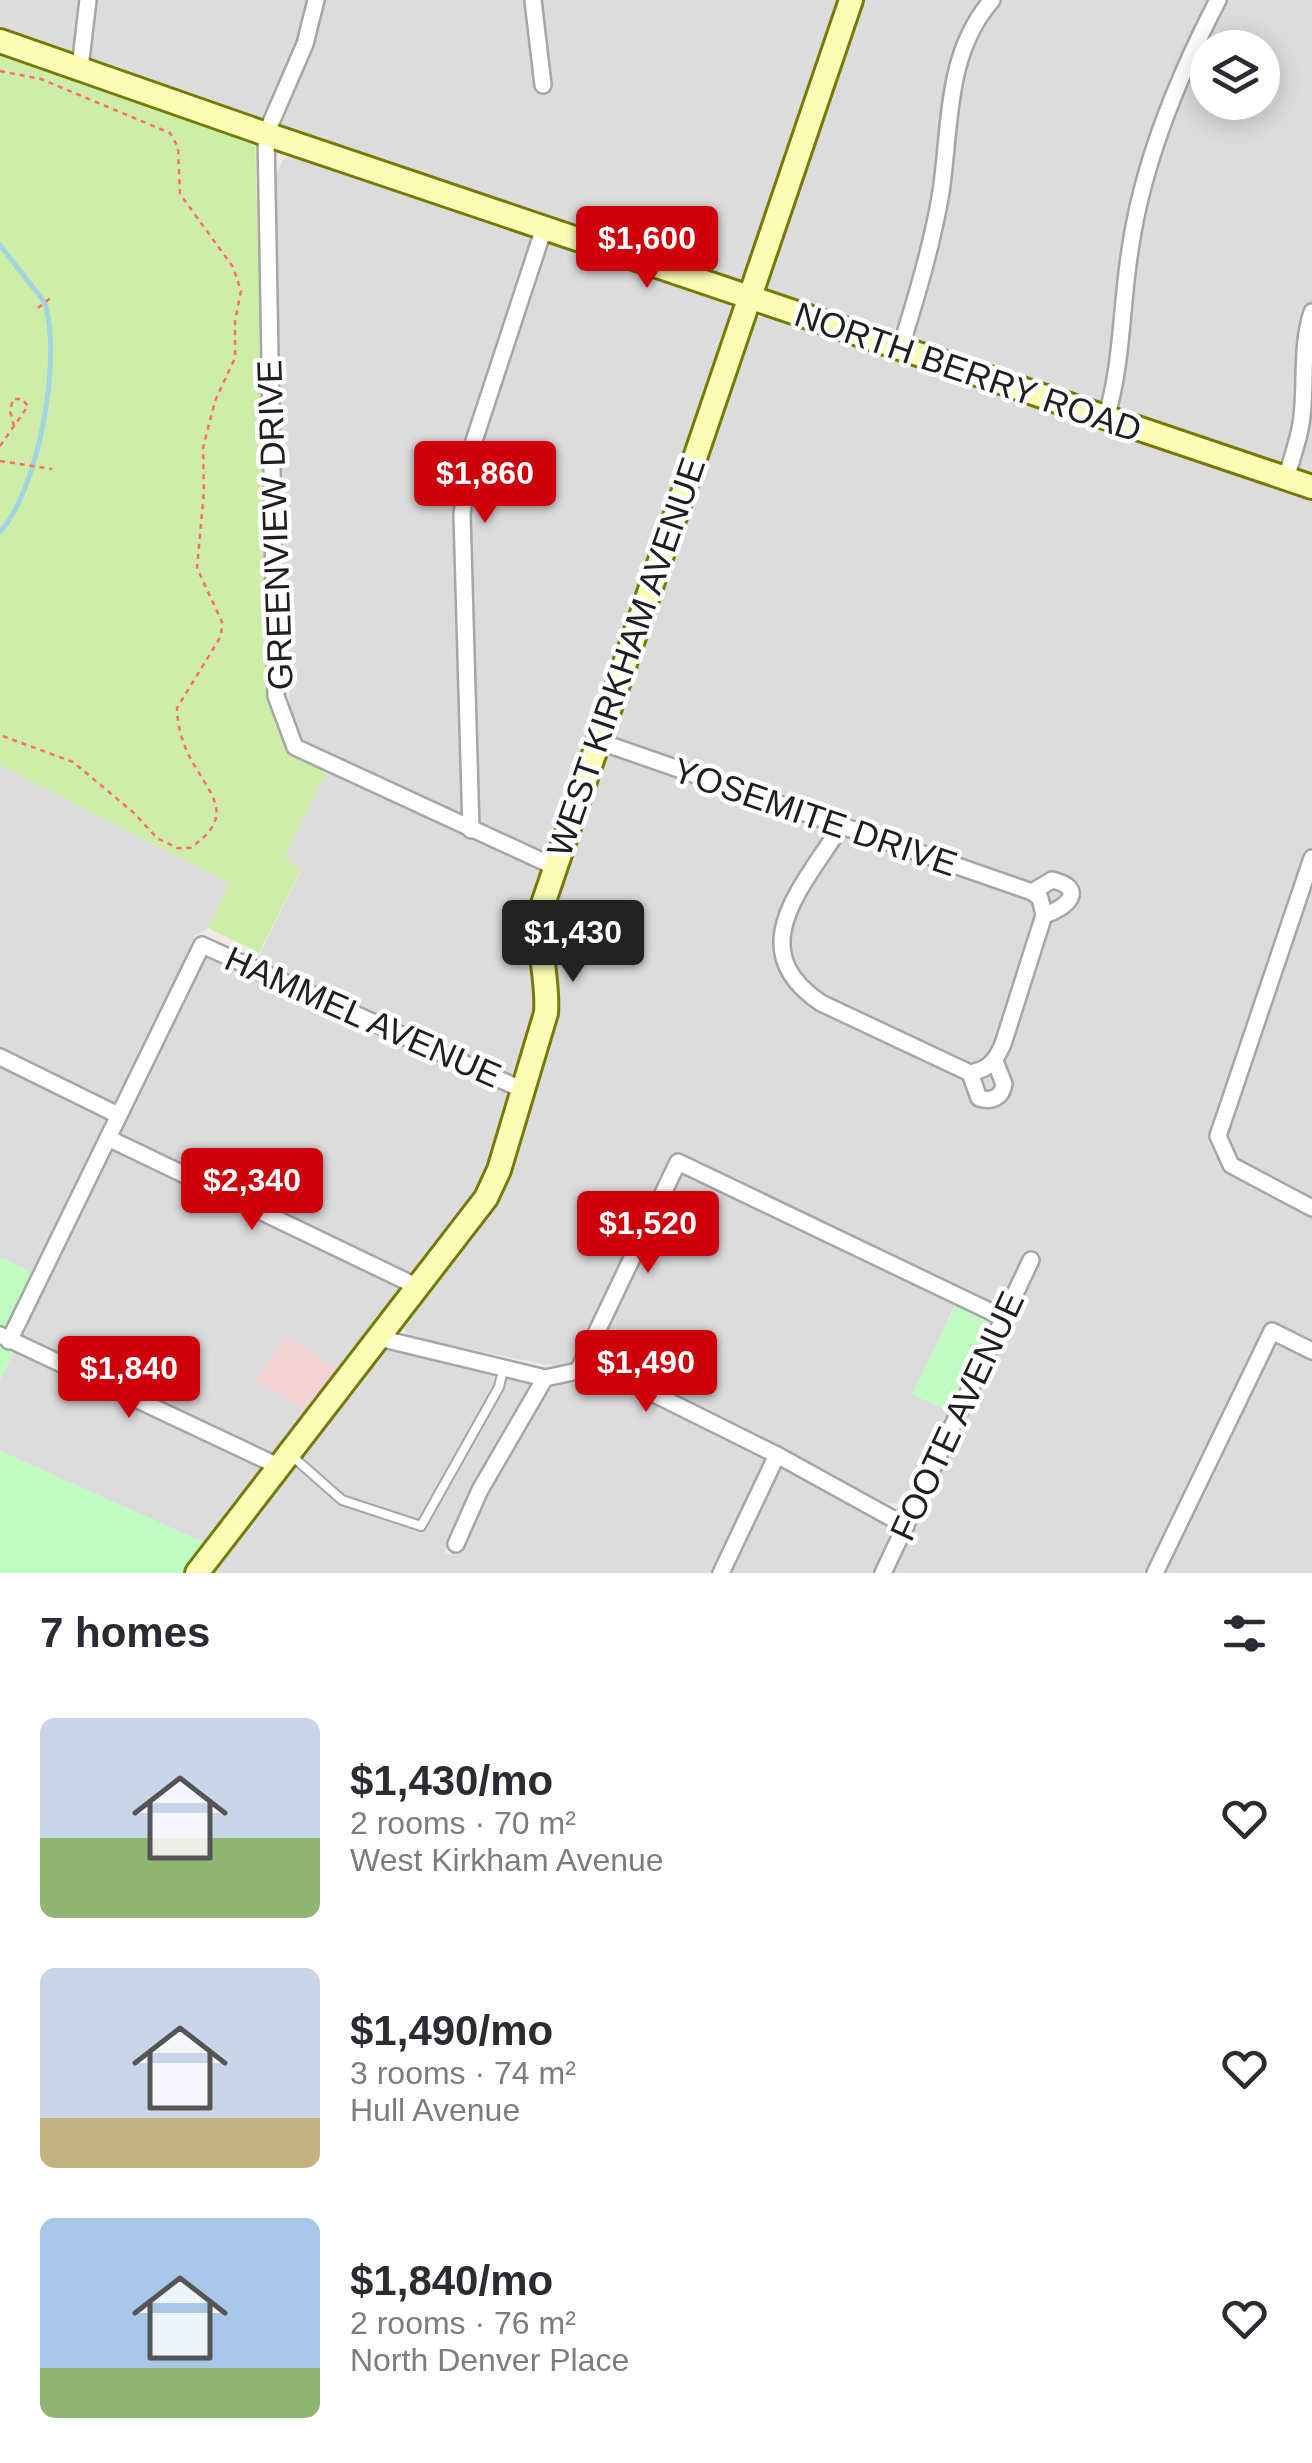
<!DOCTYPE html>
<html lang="en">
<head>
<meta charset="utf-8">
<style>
	:root { --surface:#fff; --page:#f2f2f3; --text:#2b2b33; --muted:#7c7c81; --accent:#cd000b }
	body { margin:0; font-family:Arial,sans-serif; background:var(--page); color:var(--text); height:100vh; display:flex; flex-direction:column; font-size:38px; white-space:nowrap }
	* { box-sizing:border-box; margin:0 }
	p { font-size:32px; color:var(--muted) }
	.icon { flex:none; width:55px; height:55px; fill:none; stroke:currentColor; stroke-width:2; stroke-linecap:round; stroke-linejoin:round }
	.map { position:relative; height:1573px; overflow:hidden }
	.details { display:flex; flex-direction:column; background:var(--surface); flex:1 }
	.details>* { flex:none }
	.buttons { position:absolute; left:1190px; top:30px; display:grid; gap:20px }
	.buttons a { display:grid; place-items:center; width:90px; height:90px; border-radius:50%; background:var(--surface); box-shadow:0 5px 25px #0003; font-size:50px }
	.price { position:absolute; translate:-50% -85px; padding:0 22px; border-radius:10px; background:var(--accent); color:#fff; font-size:32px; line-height:65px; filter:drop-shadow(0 2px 5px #0008) }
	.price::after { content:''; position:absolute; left:50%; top:60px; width:30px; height:22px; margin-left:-15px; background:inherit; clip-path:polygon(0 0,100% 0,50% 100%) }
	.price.selected { background:#222; color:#fff }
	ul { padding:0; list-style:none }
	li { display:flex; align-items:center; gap:30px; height:250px; padding:0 40px }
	li span { display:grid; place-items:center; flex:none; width:280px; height:200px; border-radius:15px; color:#555 }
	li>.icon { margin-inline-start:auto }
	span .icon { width:120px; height:120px; fill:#fffc; stroke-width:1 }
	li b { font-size:42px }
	h2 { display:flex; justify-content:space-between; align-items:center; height:120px; padding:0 40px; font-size:42px }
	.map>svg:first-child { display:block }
	.residential { fill:#dddcdc; fill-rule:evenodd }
	.commercial { fill:#f2d3d3 }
	.grass { fill:#cdeda8 }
	.park { fill:#bffcc1 }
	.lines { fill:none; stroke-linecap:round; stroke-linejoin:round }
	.stream { stroke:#a3d5e0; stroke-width:5 }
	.lane-casing { stroke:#a6a6a6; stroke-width:12 }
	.street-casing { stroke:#a6a6a6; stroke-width:20 }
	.secondary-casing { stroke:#757b00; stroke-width:28 }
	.path { stroke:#ff6e66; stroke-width:2.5; stroke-dasharray:5 5; stroke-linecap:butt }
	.lane { stroke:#fff; stroke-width:8 }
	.street { stroke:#fff; stroke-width:15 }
	.secondary { stroke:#fcfcb6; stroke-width:22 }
	.labels { text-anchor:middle; stroke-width:9; stroke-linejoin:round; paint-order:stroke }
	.street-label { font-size:35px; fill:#1f1f1f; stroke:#fff }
</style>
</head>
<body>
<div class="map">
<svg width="1312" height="1573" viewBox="0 0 1312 1573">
	<rect width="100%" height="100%" fill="#f0ebe4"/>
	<g class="residential">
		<path d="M0 0H839L749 269 742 279 733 282 0 32Z"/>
		<path d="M861 0H1312V477L773 294 767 287 769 275ZM1208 48H1262V102H1208Z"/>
		<path d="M293 154 724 299 734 312 533 909 538 1001 486 1182 342 1371 286 1337 255 1380 308 1413 205 1543 0 1451V1380L204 959 210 955 251 972 300 872 285 856 333 758 306 744 290 715 271 185 283 160Z"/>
		<path d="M759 317H768L1312 495V1341L1272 1323H1266L1260 1334 1312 1360V1573H890L1041 1255 1032 1249 1001 1306 962 1290 913 1394 948 1411 907 1498 899 1504 887 1503 620 1370 594 1361 680 1174 673 1153 578 1356 571 1363 559 1366 543 1364 414 1338 402 1328 407 1316 497 1196 556 1004V977L547 924 750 330Z"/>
		<path d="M0 765 229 883 208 928 195 936 36 1275 0 1257Z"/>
		<path d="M386 1349 523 1378 529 1384 530 1391 462 1510 445 1553 457 1555 511 1449 546 1395 554 1386 585 1381 621 1389 884 1519 891 1524 889 1538 873 1573H207L377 1355Z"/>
	</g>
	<path class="commercial" d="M286 1336 342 1371 308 1413 255 1380Z"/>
	<path class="grass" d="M0 50 255 141 272 709C279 748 295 753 327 771L285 856 300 871 259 953 208 928 229 883 0 765Z"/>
	<g class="park">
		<path d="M0 1257 36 1275 2 1344 14 1350 0 1380Z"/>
		<path d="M956 1305 991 1322 948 1411 912 1394Z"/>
		<path d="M0 1451 205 1543 183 1573H0Z"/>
	</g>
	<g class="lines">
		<path class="stream" d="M0 245 45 303C62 358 39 489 0 532"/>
		<g class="lane-casing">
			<path id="lane" d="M292 1456 342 1500 421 1526 499 1387 504 1366"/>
		</g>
		<g class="street-casing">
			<g id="street">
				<path d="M316 0 305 44 266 134 276 696 295 747 555 867"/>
				<path d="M533 0 543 85"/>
				<path d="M80 68 88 0"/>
				<path d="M900 350C916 298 932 246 941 192 951 125 945 54 992 0"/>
				<path d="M1106 418C1123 362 1121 302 1131 244 1144 159 1179 75 1218 0"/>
				<path d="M1286 478C1291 461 1298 442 1301 424 1307 386 1300 349 1312 312"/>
				<path d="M598 741 1032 892 1040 898 1044 915 1003 1044C995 1062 989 1069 970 1073L821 1003C739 948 806 884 842 824"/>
				<path d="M471 830 462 514 471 450 544 228"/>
				<path d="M1312 858 1218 1136 1231 1165 1312 1208"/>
				<path d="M1032 892 1052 880C1087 888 1068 908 1044 915"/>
				<path d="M0 1057 118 1115"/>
				<path d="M970 1073 979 1098C991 1102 1002 1098 1004 1084L995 1061"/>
				<path d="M108 1138 416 1286"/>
				<path d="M0 1335 278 1466"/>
				<path d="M379 1338 545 1378 578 1371 620 1377 777 1455 906 1526"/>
				<path d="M9 1341 202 945 523 1090"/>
				<path d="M578 1371 678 1162 1004 1318"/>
				<path d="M456 1544 480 1490 545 1378"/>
				<path d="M721 1573 777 1455"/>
				<path d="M883 1573 1031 1260"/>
				<path d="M1155 1573 1272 1331 1312 1351"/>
			</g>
		</g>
		<g class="secondary-casing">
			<g id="secondary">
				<path d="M0 41 266 134 1312 487"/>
				<path d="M197 1573 486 1198 499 1170 546 1013C549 976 534 939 543 904L851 0"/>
			</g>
		</g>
		<g class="path">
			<path d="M0 71 41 79 170 133 178 147 180 194 233 267 241 291 235 321V358L215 401 203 448 204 491 197 568 222 622 221 636 177 708C177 725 183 746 192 761 211 796 237 816 190 848H177L157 838 134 813 73 762 0 735"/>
			<path d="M38 308 53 296"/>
			<path d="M0 446 28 406 22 399H13L10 411 14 426"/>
			<path d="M0 461 52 469"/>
		</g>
		<use href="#lane" class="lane"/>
		<use href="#street" class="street"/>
		<use href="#secondary" class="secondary"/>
	</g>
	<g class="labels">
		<g class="street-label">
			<text transform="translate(968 372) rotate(19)" y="12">NORTH BERRY ROAD</text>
			<text transform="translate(275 525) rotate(-92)" y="12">GREENVIEW DRIVE</text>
			<text transform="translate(626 657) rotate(-71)" y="12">WEST KIRKHAM AVENUE</text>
			<text transform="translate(815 817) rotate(19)" y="12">YOSEMITE DRIVE</text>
			<text transform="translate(363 1017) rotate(24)" y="12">HAMMEL AVENUE</text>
			<text transform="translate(957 1416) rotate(-65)" y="12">FOOTE AVENUE</text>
		</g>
	</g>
</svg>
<div class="buttons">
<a><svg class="icon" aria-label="layers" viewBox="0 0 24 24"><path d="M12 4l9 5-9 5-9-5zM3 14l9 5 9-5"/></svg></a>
</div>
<b class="price" style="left:647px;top:291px">$1,600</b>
<b class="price" style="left:485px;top:526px">$1,860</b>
<b class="price selected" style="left:573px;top:985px">$1,430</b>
<b class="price" style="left:252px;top:1233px">$2,340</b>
<b class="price" style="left:648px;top:1276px">$1,520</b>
<b class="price" style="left:646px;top:1415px">$1,490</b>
<b class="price" style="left:129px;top:1421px">$1,840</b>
</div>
<section class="details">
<h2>7 homes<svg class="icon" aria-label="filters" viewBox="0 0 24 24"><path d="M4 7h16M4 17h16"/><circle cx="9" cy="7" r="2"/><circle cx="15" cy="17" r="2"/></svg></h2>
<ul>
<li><span style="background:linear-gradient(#c9d6e8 60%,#8fb573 0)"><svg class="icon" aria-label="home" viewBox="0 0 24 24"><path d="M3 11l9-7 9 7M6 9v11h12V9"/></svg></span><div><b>$1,430/mo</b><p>2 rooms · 70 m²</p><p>West Kirkham Avenue</p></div><svg class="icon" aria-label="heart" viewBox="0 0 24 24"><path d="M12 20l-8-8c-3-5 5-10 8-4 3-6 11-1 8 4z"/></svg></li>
<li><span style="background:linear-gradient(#c9d6e8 75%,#c2b280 0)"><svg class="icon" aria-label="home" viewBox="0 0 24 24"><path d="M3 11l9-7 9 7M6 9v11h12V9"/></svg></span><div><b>$1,490/mo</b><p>3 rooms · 74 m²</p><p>Hull Avenue</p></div><svg class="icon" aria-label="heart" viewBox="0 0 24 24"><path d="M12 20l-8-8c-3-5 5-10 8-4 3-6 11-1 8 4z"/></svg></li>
<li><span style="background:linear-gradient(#a9c7e8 75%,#8fb573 0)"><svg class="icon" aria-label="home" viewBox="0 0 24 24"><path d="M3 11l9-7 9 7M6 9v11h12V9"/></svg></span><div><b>$1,840/mo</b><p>2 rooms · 76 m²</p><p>North Denver Place</p></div><svg class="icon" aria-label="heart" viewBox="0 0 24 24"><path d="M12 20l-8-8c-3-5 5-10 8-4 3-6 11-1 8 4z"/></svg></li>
</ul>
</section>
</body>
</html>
